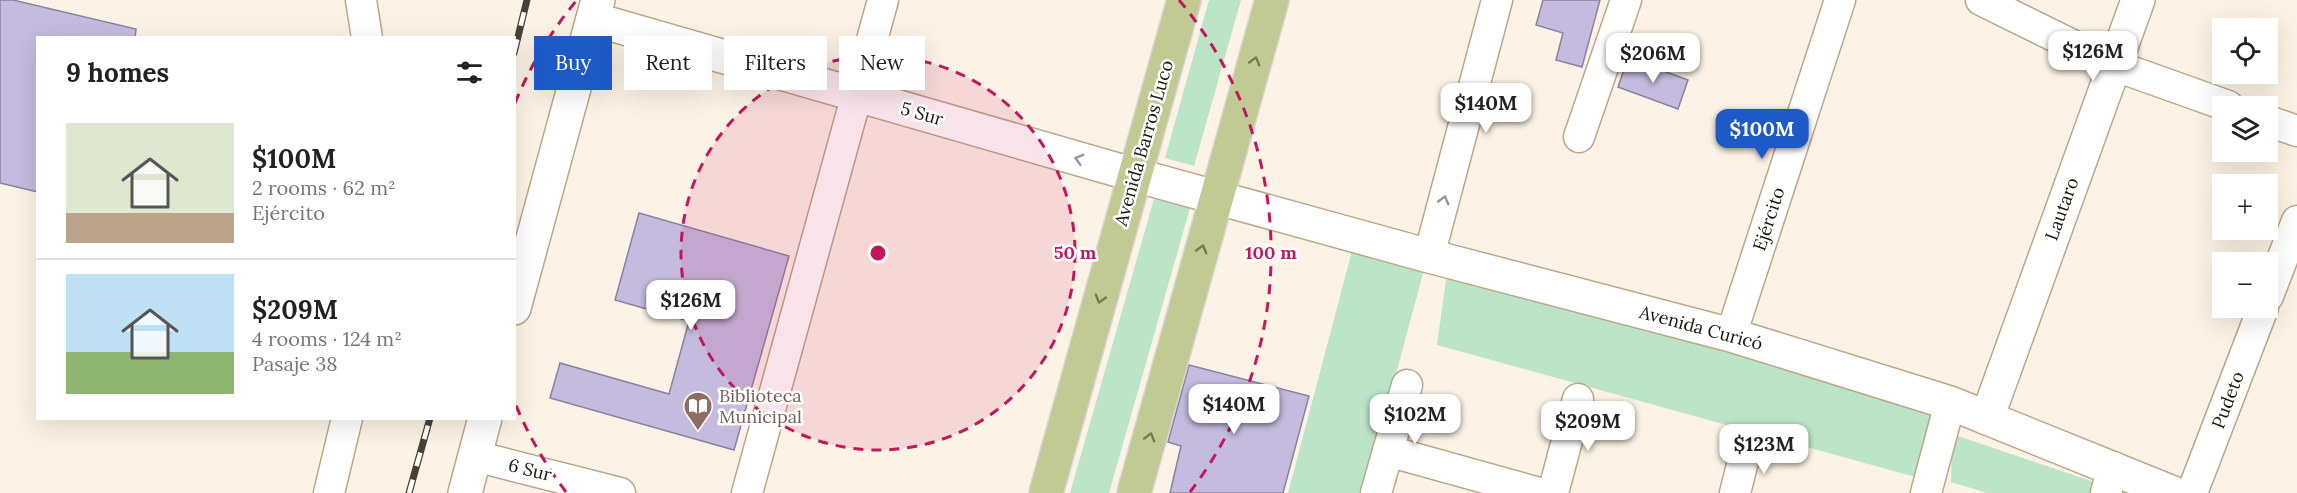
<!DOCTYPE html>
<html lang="en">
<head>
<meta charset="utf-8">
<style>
	:root { --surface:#fff; --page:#f2f2f2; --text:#222; --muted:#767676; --line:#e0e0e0; --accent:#1e5ac6 }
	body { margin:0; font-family:Lora,serif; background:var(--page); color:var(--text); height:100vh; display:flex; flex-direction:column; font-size:22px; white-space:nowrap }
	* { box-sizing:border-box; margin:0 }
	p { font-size:20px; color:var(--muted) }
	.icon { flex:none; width:33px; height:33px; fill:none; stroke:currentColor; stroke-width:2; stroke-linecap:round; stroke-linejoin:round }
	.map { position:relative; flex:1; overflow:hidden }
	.drawer { position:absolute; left:36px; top:36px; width:480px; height:384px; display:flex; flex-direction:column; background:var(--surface); border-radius:0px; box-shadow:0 6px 24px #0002 }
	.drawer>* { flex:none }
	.banner { position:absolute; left:534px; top:36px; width:570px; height:54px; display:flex; gap:12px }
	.controls { position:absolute; left:2212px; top:18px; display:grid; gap:12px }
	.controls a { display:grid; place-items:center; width:66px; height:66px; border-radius:0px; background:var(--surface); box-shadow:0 6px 24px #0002; font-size:30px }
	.price { position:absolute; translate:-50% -51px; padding:0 14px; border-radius:12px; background:#fff; color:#222; font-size:20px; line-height:39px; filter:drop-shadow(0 2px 3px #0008) }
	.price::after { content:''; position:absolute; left:50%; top:36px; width:18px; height:14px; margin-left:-9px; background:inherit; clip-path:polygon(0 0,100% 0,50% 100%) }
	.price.on { background:var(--accent); color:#fff }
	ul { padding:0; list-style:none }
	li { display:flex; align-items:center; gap:18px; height:150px; padding:0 30px }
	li+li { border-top:2px solid var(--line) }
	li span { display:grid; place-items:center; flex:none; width:168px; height:120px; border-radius:0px; color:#555 }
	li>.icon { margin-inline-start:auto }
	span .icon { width:72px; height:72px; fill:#fffc; stroke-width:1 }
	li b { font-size:26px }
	h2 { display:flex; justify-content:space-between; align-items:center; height:72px; padding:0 30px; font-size:26px }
	.chip { padding:0 21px; border-radius:0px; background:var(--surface); box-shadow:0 6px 24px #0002; font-size:21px; line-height:54px }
	.chip.on { background:var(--accent); color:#fff }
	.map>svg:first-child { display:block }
	.green { fill:#bce4c7 }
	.building { fill:#c4bbde; stroke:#8b82a3; stroke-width:1.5 }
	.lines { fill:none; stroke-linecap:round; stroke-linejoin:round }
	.minor-casing { stroke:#bda788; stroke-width:33 }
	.tertiary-casing { stroke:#bda788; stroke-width:36 }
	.secondary-casing { stroke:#bda788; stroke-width:36 }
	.primary-casing { stroke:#d6d5d3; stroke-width:36 }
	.minor { stroke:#fff; stroke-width:30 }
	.tertiary { stroke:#fff; stroke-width:33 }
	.secondary { stroke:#fff; stroke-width:33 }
	.primary { stroke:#c1ca92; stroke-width:33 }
	.rail-casing { stroke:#494136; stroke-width:7 }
	.rail { stroke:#fff; stroke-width:4.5; stroke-dasharray:14; stroke-linecap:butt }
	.oneway { stroke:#777854 }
	.oneway2 { stroke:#999590 }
	.ring { fill:none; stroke:#c2185b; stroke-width:3; stroke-dasharray:10 8 }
	.labels { text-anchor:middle; stroke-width:5; stroke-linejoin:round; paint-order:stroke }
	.street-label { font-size:18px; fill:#1c1409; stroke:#fff }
	.education-label { font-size:18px; fill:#785e54; stroke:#fff; text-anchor:start }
	.centre { fill:#c2185b; stroke:#fff; stroke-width:3 }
	.ring-label { font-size:18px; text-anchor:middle; font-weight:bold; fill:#c2185b; stroke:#fff; stroke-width:5; stroke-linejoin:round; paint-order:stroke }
</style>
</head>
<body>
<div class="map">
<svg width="2297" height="493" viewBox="0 0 2297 493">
	<rect width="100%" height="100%" fill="#fcf3e6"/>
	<g class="green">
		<path d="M1209 0H1241L1194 166 1165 158Z"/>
		<path d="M1154 199 1190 208 1109 493H1070Z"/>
		<path d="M1352 251 1425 266 1364 493H1288Z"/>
		<path d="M1447 273 1756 355 1934 416 1919 478 1437 345Z"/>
		<path d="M1952 434 2127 493H1987L1951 482Z"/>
	</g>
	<g class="building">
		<path d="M0 0H13L136 29 135 38H38V192L0 183Z"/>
		<path d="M1543 0H1600L1582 67 1556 60 1563 33 1536 25Z"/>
		<path d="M1628 58 1688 80 1678 109 1618 87Z"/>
		<path d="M639 213 789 256 734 450 550 398 560 363 669 394 689 321 615 300Z"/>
		<path d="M1189 365 1309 396 1283 493H1170L1181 446 1168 442Z"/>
	</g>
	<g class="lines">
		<g class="minor-casing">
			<g id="minor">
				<path d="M361 0 367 38"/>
				<path d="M1981 0 2113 65 2228 106"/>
				<path d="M2268 121 2297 131"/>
				<path d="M1579 137 1626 0"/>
				<path d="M1429 256 1497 0"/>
				<path d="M2268 296 2297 221"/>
				<path d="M1731 335 1840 0"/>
				<path d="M1388 451 1539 493"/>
				<path d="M475 456 620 493"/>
				<path d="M329 493 347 418"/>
				<path d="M747 493 883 0"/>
				<path d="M1376 493 1407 385"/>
				<path d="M1553 493 1578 399"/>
				<path d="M1735 493 1747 445"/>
				<path d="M1926 493 1950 403"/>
				<path d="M2106 493 2113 467"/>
				<path d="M2192 493 2263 308"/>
			</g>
		</g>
		<g class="tertiary-casing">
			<g id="tertiary">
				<path d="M593 19 1135 175"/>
				<path d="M514 308 598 0"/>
				<path d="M1987 418 2138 0"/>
				<path d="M465 493 485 418"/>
			</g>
		</g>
		<g class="secondary-casing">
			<path id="secondary" d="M1135 175 1429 256 1731 335 1950 403 2173 493"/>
		</g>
		<g class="primary-casing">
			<g id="primary">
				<path d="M1046 493 1184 0"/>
				<path d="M1134 493 1272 0"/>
			</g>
		</g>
		<use href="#minor" class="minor"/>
		<use href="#tertiary" class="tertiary"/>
		<use href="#secondary" class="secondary"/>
		<use href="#primary" class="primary"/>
		<g class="rail-casing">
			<g id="rail">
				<path d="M514 53 527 0"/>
				<path d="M409 493 430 418"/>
			</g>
		</g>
		<use href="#rail" class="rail"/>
	</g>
	<defs><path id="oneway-chevron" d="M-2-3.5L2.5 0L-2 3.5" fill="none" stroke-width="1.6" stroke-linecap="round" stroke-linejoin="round" transform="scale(1.5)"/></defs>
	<g class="oneway">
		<use href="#oneway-chevron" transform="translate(1255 61) rotate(-74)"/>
		<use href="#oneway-chevron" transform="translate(1202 249) rotate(-74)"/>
		<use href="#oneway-chevron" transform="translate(1100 299) rotate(106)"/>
		<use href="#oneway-chevron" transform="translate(1150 437) rotate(-74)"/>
	</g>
	<g class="oneway2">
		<use href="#oneway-chevron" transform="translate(1079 159) rotate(-164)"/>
		<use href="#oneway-chevron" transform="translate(1444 200) rotate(-75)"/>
	</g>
	<circle cx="878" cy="253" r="197" fill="#c2185b" fill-opacity=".12"/>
	<g class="ring">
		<circle cx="878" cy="253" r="197"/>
		<path d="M566 492A393 393 0 0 1 515 403M515 103A393 393 0 0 1 577 0M1179 0A393 393 0 0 1 1190 492"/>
	</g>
	<defs>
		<g id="library-pin" transform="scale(1.5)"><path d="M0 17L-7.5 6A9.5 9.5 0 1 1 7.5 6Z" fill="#8d6e63" stroke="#fff"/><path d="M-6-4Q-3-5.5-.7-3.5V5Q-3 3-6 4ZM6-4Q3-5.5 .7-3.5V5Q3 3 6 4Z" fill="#fff"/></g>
	</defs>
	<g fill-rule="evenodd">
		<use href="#library-pin" x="698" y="406"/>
	</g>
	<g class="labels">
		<g class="street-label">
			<text transform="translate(922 114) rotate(16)" y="6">5 Sur</text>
			<text transform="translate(1144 143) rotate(-74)" y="6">Avenida Barros Luco</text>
			<text transform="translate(2062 209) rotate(-70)" y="6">Lautaro</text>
			<text transform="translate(1769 219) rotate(-72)" y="6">Ejército</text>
			<text transform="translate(1701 328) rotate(15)" y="6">Avenida Curicó</text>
			<text transform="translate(2228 400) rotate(-69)" y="6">Pudeto</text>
			<text transform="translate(530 470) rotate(14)" y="6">6 Sur</text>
		</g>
		<g class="education-label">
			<text x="719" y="402">Biblioteca<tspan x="719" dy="21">Municipal</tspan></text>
		</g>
	</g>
	<circle cx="878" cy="253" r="9" class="centre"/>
	<g class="ring-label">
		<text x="1075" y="259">50 m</text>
		<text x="1271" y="259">100 m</text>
	</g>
</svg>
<div class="controls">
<a><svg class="icon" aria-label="locate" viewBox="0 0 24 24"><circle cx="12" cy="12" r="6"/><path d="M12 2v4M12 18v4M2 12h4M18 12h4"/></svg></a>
<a><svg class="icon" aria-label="layers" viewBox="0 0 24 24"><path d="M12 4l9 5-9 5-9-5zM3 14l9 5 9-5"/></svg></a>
<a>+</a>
<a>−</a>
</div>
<b class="price" style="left:2093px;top:82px">$126M</b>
<b class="price" style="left:1653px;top:84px">$206M</b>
<b class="price" style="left:1486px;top:134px">$140M</b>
<b class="price on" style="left:1762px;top:160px">$100M</b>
<b class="price" style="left:691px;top:331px">$126M</b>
<b class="price" style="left:1234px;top:435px">$140M</b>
<b class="price" style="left:1415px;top:445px">$102M</b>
<b class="price" style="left:1588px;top:452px">$209M</b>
<b class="price" style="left:1764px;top:475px">$123M</b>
<div class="banner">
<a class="chip on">Buy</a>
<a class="chip">Rent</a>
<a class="chip">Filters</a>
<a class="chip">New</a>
</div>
<section class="drawer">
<h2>9 homes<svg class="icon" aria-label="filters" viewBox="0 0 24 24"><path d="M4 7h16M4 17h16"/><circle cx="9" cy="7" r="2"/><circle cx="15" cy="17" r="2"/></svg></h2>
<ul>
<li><span style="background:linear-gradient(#dfe7d0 75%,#b9a48a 0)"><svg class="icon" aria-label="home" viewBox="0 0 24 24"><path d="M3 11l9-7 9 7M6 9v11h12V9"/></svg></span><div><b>$100M</b><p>2 rooms · 62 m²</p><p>Ejército</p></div></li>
<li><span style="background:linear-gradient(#bfe0f5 65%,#8fb573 0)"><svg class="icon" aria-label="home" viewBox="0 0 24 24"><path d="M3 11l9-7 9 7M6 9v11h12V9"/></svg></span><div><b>$209M</b><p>4 rooms · 124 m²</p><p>Pasaje 38</p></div></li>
</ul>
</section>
</div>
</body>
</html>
